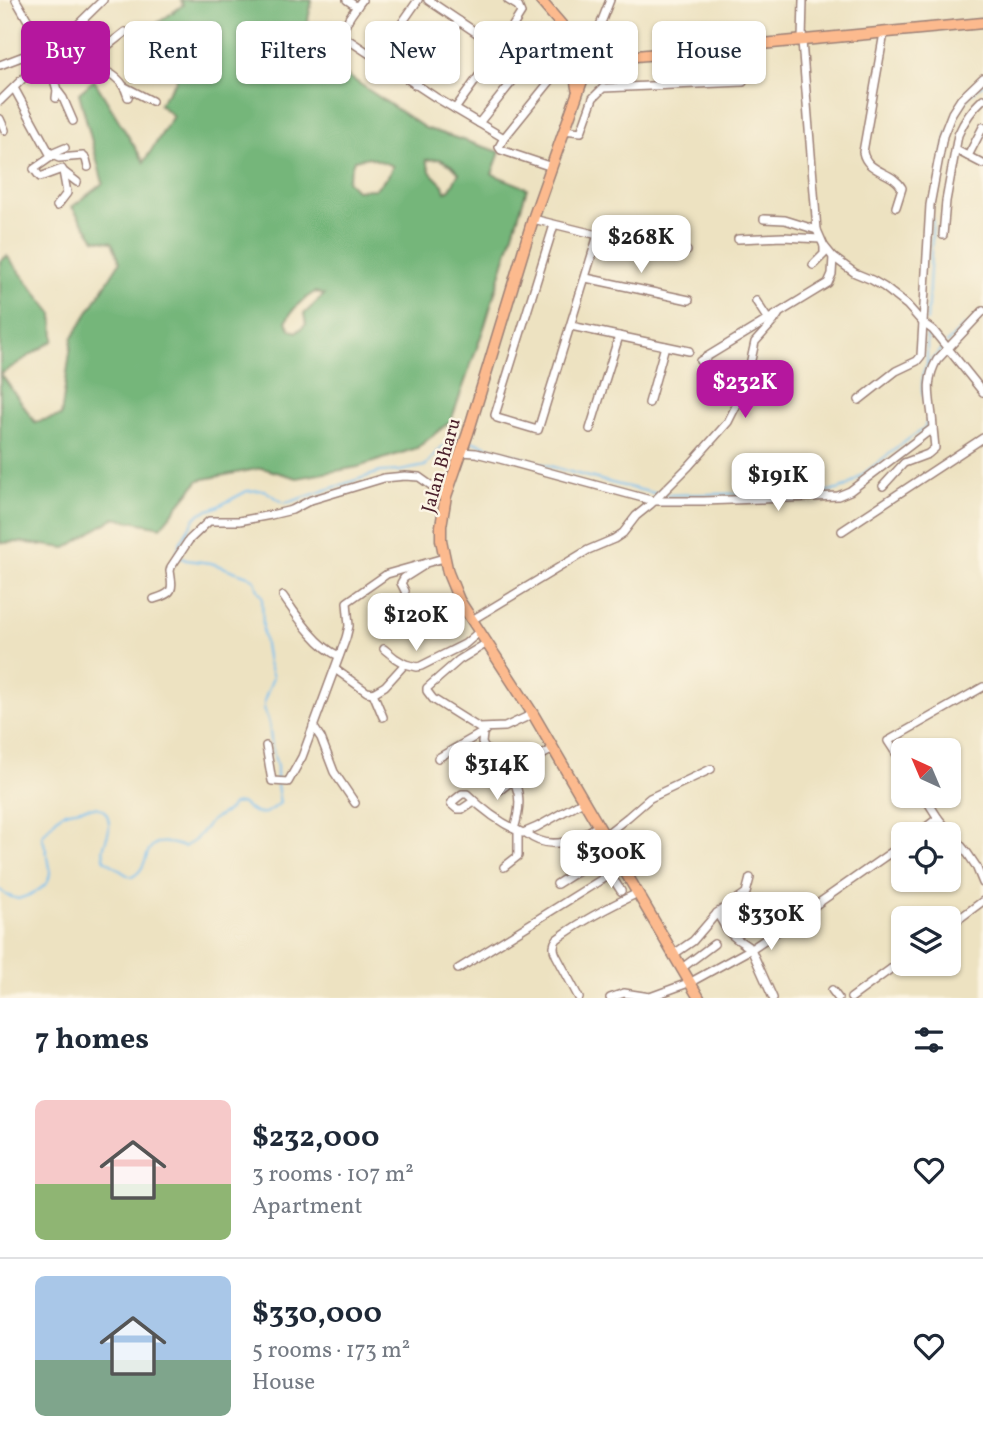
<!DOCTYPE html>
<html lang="en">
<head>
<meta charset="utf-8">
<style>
	:root { --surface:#fff; --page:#f2f2f3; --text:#1f2937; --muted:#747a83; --line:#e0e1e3; --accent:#b5179e }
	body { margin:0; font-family:Vollkorn,serif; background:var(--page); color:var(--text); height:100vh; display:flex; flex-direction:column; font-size:26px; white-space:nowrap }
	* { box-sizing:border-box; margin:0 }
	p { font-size:23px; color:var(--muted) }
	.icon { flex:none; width:38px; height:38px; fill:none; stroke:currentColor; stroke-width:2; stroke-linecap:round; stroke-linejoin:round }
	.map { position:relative; height:998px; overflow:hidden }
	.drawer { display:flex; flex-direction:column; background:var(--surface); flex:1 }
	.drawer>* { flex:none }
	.guide { position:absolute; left:21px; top:21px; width:942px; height:63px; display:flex; gap:14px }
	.needle { width:46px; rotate:316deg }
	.fabs { position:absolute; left:891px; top:738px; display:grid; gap:14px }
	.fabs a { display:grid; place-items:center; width:70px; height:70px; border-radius:10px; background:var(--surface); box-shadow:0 2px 5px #0004; font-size:35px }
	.price { position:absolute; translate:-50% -60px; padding:0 16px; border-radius:14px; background:#fff; color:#222; font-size:23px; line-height:46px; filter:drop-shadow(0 2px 4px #0008) }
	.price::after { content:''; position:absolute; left:50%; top:42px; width:21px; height:16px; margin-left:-10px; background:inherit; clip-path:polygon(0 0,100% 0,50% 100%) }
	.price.on { background:var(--accent); color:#fff }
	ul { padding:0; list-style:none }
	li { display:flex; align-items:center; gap:21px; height:175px; padding:0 35px }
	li+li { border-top:2px solid var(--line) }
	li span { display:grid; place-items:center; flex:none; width:196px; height:140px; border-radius:10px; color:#555 }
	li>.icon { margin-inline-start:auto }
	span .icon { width:84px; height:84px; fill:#fffc; stroke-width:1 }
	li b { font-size:30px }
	h2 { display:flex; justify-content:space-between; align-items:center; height:84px; padding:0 35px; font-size:30px }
	.chip { padding:0 24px; border-radius:10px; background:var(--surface); box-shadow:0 2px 5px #0004; font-size:24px; line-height:63px }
	.chip.on { background:var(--accent); color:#fff }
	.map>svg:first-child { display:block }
	.forest { fill:#74b67a; stroke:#5f6a52; stroke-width:2; fill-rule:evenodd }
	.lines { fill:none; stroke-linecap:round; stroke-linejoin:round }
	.stream { stroke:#78bff0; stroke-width:2 }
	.minor-casing { stroke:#9c8076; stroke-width:10 }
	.major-casing { stroke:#9c8076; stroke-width:13 }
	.minor { stroke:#fff; stroke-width:7 }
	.major { stroke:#fcba8e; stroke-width:10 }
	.labels { text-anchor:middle; stroke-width:5; stroke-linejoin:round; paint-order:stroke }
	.street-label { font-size:19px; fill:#4a1f2b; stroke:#fcf5e5 }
</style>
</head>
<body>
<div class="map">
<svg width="983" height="998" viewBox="0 0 983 998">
	<rect width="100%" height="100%" fill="#fcf5e5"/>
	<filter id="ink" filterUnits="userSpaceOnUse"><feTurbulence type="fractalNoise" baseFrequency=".0143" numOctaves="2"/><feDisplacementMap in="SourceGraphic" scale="14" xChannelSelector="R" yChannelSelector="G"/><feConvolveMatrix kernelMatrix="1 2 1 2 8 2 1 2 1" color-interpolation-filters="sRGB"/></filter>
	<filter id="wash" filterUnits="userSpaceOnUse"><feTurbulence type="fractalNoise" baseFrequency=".00686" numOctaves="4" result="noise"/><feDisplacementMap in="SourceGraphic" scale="28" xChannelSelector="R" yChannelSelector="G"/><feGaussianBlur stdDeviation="1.57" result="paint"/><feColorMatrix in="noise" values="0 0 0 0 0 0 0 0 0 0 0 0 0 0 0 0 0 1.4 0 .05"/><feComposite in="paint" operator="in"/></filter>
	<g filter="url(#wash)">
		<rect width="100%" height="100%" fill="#ede2c1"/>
		<path class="forest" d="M181 0H312L306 30 317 55 425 128 500 152 492 174 527 188 485 325 451 421 417 448 358 467 297 478 262 468 199 480 161 527 114 518 66 548 20 542 0 543V261L7 256 53 314 54 340 1 374 35 422 61 416 72 338 120 262 112 242 95 239 72 207 103 183 79 93 94 80 144 162 173 116 159 104 176 81 179 57 155 25 183 5ZM369 157 393 166 388 176 375 189 356 190 347 181 354 160ZM440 159 451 165 459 173 450 189 445 192 443 185 431 173 426 160ZM315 292 324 295 304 314 306 324 297 332 291 330 286 322C292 308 302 300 315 292Z"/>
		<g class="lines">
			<g class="stream">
				<path d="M954 117 970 95 983 84"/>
				<path d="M943 157 948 132"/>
				<path d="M927 321 933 218"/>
				<path d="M947 343 965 325"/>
				<path d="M927 363V330"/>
				<path d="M471 441C532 462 595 480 658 494"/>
				<path d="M663 495 820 492 837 490 846 487 910 438 924 429 929 417 922 390 923 374 927 365 944 347"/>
				<path d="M177 552 180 543 195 518 200 513 217 507 247 491 264 490 284 503 293 501 380 472 400 471 425 466 443 446 454 439 462 438"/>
				<path d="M180 557 186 560 211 563 248 576 255 580 258 590 262 596 263 632 268 663 273 677 264 701V708L269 724 272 747 277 767V780"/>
				<path d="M0 890 6 895 18 899C60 886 52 872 42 836 48 829 53 821 60 815 65 811 70 811 75 810 91 807 107 802 109 823 111 838 99 844 105 860 114 865 122 874 132 877 156 865 135 830 184 847L194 841 211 821 227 811 234 804 241 803C257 817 263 818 280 803L277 785"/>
			</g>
		</g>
	</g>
	<g filter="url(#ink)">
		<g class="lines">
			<g class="minor-casing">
				<g id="minor">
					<path d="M16 0 41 43 50 54"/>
					<path d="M347 0 357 7"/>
					<path d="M362 0C354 11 342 24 344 37L435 97 504 138"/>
					<path d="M428 0 499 48"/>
					<path d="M72 31C82 41 83 56 92 65 96 70 102 69 107 72 118 77 125 86 128 97"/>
					<path d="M884 33 863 152C867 173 893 171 902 188L896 207"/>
					<path d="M47 56 57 90 56 98"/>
					<path d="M588 56 610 0"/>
					<path d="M377 59 418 0"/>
					<path d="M88 61 125 32"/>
					<path d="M0 65 45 48"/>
					<path d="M415 85 459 21"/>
					<path d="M125 87 152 101"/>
					<path d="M14 88 50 154 59 158 83 156 86 159 88 167"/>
					<path d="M57 90 63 98 73 121"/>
					<path d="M0 101 103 0"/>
					<path d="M455 109 499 48 521 13 518 6 508 0"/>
					<path d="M0 119 5 130"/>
					<path d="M479 123 531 58 538 55C546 59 557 65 555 75L504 138 499 147 501 150 552 167"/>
					<path d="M564 130 581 132 593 98 603 88 743 82"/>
					<path d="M956 150 983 164"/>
					<path d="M51 154 65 148"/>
					<path d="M54 155 34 169 40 177 62 169"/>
					<path d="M968 156 983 127"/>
					<path d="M64 172 77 182"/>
					<path d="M57 206 67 193 63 171"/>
					<path d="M533 219 598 235 687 251"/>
					<path d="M764 219 785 220 817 230"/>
					<path d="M554 225 495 415 497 418 534 429 538 430 598 235"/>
					<path d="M943 235 946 201 958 135C964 121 972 109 983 99"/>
					<path d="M738 239 783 237 820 239"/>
					<path d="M833 257 855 273 872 280 884 287 907 305 923 323 933 330 983 392"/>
					<path d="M813 265 824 254V246"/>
					<path d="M586 278 689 300"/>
					<path d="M756 301 769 321"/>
					<path d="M571 326 689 351"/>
					<path d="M700 361 828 283 832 274 833 257 824 246 817 230 802 41 803 0"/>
					<path d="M859 400 896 371 917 361 921 356 930 205 943 136 952 113 961 99 983 78"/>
					<path d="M649 403 665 346"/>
					<path d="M590 429 619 336"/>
					<path d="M461 452 476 453 500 459 654 501H704L838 496 850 491 933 428C932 402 923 384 937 360L983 311"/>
					<path d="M883 486 904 463 928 454 935 448 933 428"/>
					<path d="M842 531 983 438"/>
					<path d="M405 591 401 583 404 578 423 566"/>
					<path d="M283 596C297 616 317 647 339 656"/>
					<path d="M154 599C174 593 173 590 170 571L171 567 189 540 209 521H239L271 515 292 510 311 500 384 478 405 476 419 477 446 496"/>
					<path d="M472 620 588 550 614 539 623 533 636 516 651 504 689 466 728 422 736 406 749 369 755 342 773 322 778 315"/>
					<path d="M487 643 459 660 427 688V691L433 699 479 728 505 727 533 714"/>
					<path d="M384 649 395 658 405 664"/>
					<path d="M335 669 367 692 373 693"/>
					<path d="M373 693 385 686 405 664 417 667 421 666 465 644 480 631"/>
					<path d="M373 693 383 717"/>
					<path d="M313 726 321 738 334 772 355 803"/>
					<path d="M483 734 482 743 484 747C511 775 528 786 514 829"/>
					<path d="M266 746 272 781 288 782 302 757 346 638 349 626 347 602 387 574 444 558"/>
					<path d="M438 758 485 731"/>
					<path d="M903 764 888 741 983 687"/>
					<path d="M510 773 553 749"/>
					<path d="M464 777 492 756"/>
					<path d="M500 790 513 780"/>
					<path d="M924 796 938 818 968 854 976 866 983 883"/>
					<path d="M474 801 462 809H457L451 804 452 802 462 794H467C484 811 502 824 523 833L537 827 583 801"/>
					<path d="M526 833C549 852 576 841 597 826"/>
					<path d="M916 835 938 818"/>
					<path d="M604 836 628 817 650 798 711 769"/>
					<path d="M504 867 518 856V831"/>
					<path d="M610 874 621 891"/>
					<path d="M557 884 612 849"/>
					<path d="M741 912 727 930C734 939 743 942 751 949L773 998"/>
					<path d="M717 913 727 930"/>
					<path d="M948 927 983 901"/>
					<path d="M674 954 693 941 717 913 746 893 750 878"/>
					<path d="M682 968 714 944"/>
					<path d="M458 969 623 866"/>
					<path d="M832 990 838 998"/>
					<path d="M579 998 556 955C553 949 553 944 557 939 583 920 610 906 638 893"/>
					<path d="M610 998 624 993 650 997 691 982 751 949 790 923 903 844"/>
					<path d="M851 998 903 960"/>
				</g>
			</g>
			<g class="major-casing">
				<g id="major">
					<path d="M540 0 590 58"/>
					<path d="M568 34 577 88"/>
					<path d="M590 58 533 219 468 433 446 496 441 526V540L448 573 459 600 533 714 699 998"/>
					<path d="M590 58 605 59 983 23"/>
				</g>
			</g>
			<use href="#minor" class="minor"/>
			<use href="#major" class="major"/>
		</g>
	</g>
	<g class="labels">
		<g class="street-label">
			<text transform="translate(440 465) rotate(-74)" y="7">Jalan Bharu</text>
		</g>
	</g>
</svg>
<div class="fabs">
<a><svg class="needle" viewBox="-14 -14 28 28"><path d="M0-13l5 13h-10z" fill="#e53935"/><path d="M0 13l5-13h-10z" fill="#747a83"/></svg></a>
<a><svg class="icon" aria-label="locate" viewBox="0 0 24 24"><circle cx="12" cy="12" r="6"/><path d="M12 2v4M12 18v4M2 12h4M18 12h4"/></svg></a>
<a><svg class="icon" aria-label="layers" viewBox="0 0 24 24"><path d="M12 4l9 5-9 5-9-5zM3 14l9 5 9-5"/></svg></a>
</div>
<b class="price" style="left:641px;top:275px">$268K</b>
<b class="price on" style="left:745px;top:420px">$232K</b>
<b class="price" style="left:778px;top:513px">$191K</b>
<b class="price" style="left:416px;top:653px">$120K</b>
<b class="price" style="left:497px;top:802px">$314K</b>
<b class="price" style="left:611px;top:890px">$300K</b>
<b class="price" style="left:771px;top:952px">$330K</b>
<div class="guide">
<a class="chip on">Buy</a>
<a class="chip">Rent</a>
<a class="chip">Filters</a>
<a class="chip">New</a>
<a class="chip">Apartment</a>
<a class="chip">House</a>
</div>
</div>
<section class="drawer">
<h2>7 homes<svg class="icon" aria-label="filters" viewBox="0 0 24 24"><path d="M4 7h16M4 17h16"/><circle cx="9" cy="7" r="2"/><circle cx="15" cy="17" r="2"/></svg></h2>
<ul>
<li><span style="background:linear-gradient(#f6c9c9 60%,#8fb573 0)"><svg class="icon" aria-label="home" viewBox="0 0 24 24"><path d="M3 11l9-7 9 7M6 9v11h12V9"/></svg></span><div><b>$232,000</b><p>3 rooms · 107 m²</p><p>Apartment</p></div><svg class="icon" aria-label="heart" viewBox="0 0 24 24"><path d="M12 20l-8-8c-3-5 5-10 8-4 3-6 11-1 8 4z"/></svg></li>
<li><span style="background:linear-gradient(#a9c7e8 60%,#7fa58c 0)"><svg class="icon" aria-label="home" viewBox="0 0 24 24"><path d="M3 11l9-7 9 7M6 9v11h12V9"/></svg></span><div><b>$330,000</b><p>5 rooms · 173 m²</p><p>House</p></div><svg class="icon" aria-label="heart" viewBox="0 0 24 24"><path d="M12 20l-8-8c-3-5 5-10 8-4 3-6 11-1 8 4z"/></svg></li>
</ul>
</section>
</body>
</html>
